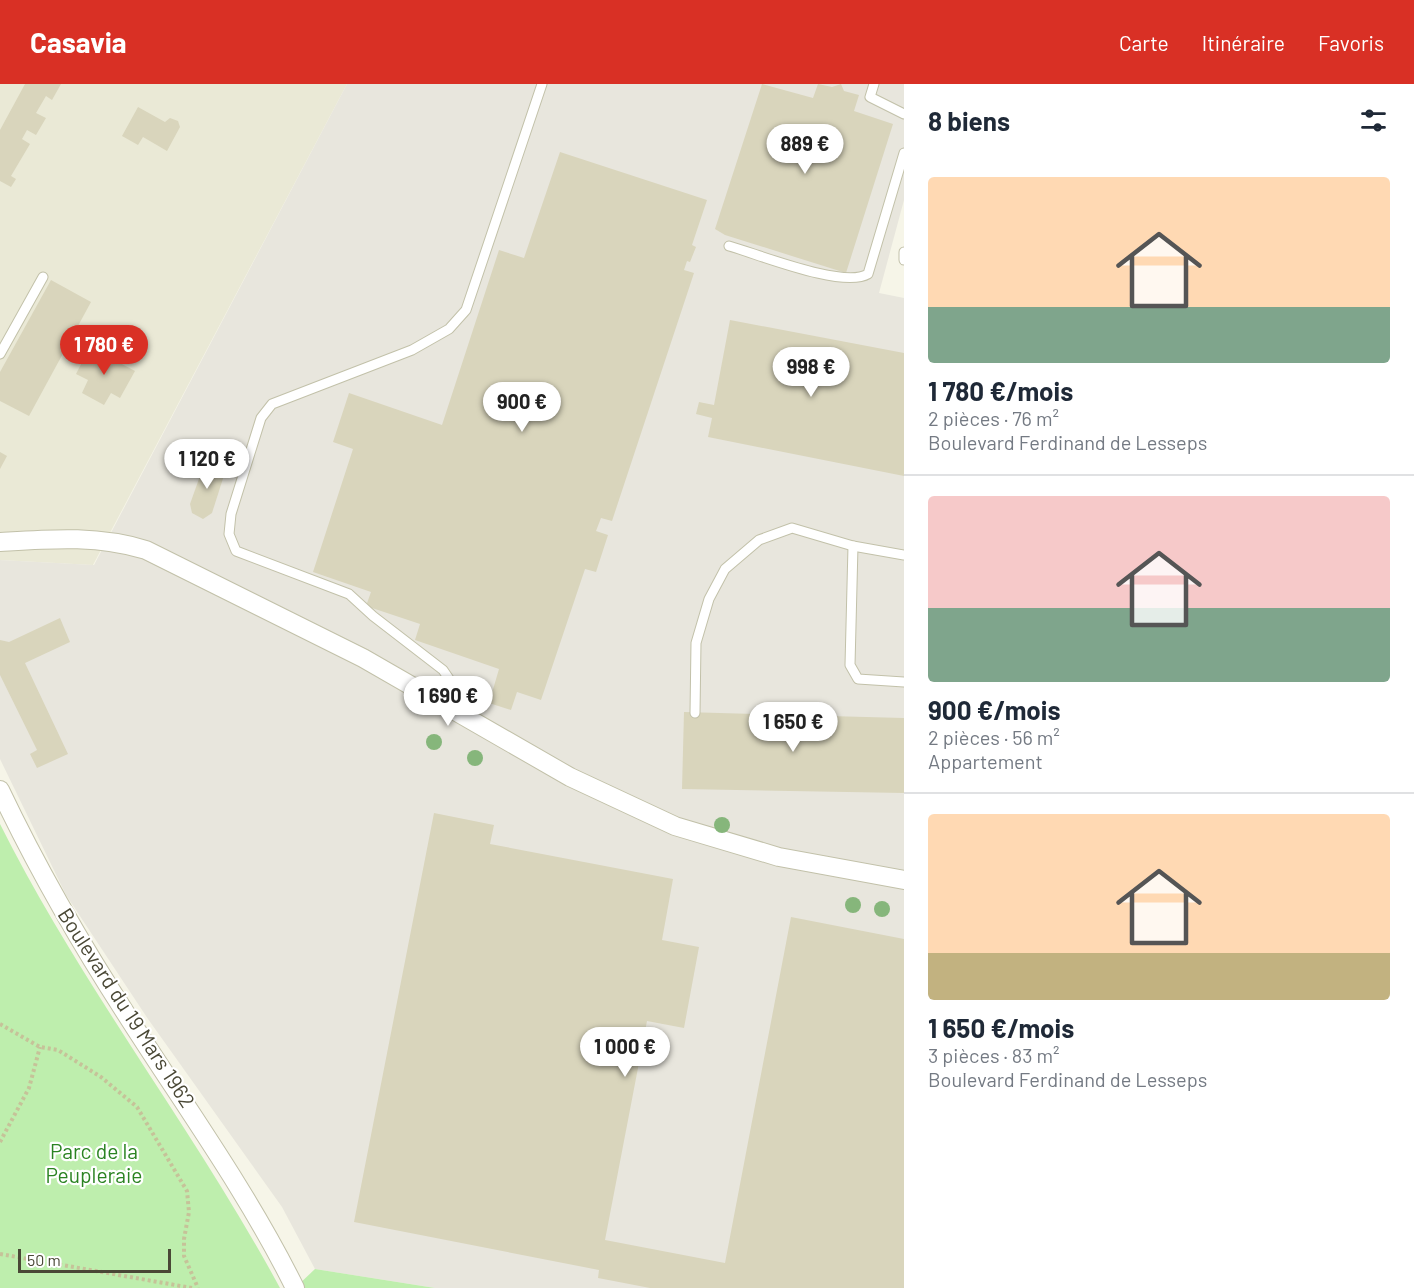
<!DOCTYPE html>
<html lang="fr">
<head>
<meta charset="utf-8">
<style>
	:root { --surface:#fff; --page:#f6f6f7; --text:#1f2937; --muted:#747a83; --line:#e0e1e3; --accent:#d93025 }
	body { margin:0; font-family:Barlow,sans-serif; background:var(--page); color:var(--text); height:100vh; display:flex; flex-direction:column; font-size:22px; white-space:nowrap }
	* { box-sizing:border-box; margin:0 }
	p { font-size:20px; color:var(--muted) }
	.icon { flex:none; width:33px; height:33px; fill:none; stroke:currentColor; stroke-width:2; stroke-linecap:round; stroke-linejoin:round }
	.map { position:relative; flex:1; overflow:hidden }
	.details { display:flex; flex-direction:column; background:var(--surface); width:510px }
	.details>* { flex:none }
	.scale { position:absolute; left:18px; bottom:15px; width:153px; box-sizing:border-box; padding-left:6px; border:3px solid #4a4836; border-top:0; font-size:16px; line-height:21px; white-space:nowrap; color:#4a4836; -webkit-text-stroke:4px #fff; paint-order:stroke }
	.price { position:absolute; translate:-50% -51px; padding:0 14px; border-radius:21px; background:#fff; color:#222; font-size:20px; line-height:39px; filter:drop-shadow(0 2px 3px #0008) }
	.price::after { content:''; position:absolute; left:50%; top:36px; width:18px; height:14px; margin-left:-9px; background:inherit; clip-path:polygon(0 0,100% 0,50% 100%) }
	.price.active { background:var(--accent); color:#fff }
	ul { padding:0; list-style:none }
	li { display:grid; align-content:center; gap:12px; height:318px; padding:0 24px }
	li+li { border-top:2px solid var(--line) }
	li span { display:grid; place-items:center; height:186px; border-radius:6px; color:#555 }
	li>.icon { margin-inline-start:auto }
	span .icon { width:108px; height:108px; fill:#fffc; stroke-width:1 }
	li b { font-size:26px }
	h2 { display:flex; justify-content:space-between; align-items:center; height:72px; padding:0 24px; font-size:26px }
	header { display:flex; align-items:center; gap:36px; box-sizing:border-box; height:84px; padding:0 30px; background:var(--accent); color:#fff }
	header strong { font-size:28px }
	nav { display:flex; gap:33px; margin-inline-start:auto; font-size:21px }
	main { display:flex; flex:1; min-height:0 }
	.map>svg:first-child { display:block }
	.residential { fill:#eae9d6 }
	.industrial { fill:#e8e6dd }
	.green { fill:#beeead }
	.building { fill:#d9d5bc }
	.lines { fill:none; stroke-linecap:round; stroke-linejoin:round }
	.lane-casing { stroke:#c2c1a9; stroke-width:11 }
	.street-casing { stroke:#c2c1a9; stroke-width:20 }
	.path { stroke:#c6c299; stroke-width:4; stroke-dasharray:3 3; stroke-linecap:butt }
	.lane { stroke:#fff; stroke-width:9 }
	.street { stroke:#fff; stroke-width:18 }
	.tree { fill:#86b67b }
	.labels { text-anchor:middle; stroke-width:4.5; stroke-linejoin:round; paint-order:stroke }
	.street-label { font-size:21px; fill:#4a4836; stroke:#fff }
	.park-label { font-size:21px; fill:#2b8322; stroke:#fff }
</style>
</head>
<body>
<header>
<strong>Casavia</strong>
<nav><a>Carte</a><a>Itinéraire</a><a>Favoris</a></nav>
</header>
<main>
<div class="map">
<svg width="904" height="1204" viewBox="0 0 904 1204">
	<rect width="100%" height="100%" fill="#f6f5e8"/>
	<path class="residential" d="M0 0H347L93 481 0 476Z"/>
	<path class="industrial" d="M347 0H904V116L879 209 904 214V1204H435L315 1185 282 1123 148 935 66 811 0 675V476L94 481Z"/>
	<g class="green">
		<path d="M0 740C81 902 194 1045 280 1204H0Z"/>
		<path d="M315 1185 435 1204H295Z"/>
	</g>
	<g class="building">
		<path d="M25 0H61L52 16 46 12 36 29 46 34 36 51 27 46 22 55 30 60 11 92 16 95 11 103 0 97V46Z"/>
		<path d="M762 0 813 14 818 0 832 3 841 0 844 7 859 11 854 27 893 40 846 189 725 151 715 145Z"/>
		<path d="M138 23 165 38 170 34 178 37 180 43 167 67 143 53 138 61 122 52Z"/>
		<path d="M560 68 707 116 692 161 696 163 690 178 687 177 684 186 694 189 612 437 601 434 596 447 608 451 596 488 585 485 541 616 517 608 511 626 489 619 499 585 415 556 420 540 366 522 371 508 313 488 353 365 333 358 349 309 442 341 499 166 524 174Z"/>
		<path d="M51 196 91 218 29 332 0 317V288Z"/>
		<path d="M730 236 904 269V392L708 353 712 334 696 330 699 318 714 321Z"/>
		<path d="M90 263 135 287 120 314 111 309 104 321 82 309 88 296 76 290Z"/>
		<path d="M0 368 7 372 0 385Z"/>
		<path d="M205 378 226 385 212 429 203 435 192 429 190 420Z"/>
		<path d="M60 534 70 558 25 579 68 670 37 684 30 670 37 666 0 591V556L9 558Z"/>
		<path d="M684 628 904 634V709L682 705Z"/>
		<path d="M434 729 494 741 490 760 673 795 662 856 699 863 684 944 647 937 605 1156 725 1179 791 833 904 855V1204H650L598 1194 599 1186 354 1138Z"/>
	</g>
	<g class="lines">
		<g class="lane-casing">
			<g id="lane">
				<path d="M874 0 870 13 904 30"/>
				<path d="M729 162C758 170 843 205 868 190L904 69"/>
				<path d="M904 168V176"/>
				<path d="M0 270 43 193"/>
				<path d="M853 462 850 581 858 595 904 598"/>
				<path d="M451 624 456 605 443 586 373 532 349 510 236 467 229 450 231 430 261 334 272 320 412 266 449 245 466 226 542 0"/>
				<path d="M695 629 696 559 709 515 725 485 759 456 792 444 853 462 904 471"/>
			</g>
		</g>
		<g class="street-casing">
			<g id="street">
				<path d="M0 458C50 455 97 451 146 466L363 574 570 693 675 742 779 773 904 796"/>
				<path d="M0 706C38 786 82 862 130 936 187 1025 248 1109 295 1204"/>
			</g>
		</g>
		<g class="path">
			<path d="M0 940 40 963 58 966 101 993 137 1023 187 1107 189 1128 184 1155V1172L198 1204"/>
			<path d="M0 1058 29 1004 40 963"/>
			<path d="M0 1170 192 1204"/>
		</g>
		<use href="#lane" class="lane"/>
		<use href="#street" class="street"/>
	</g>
	<g class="tree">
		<circle cx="434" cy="658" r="8"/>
		<circle cx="475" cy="674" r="8"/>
		<circle cx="722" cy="741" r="8"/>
		<circle cx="853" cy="821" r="8"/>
		<circle cx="882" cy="825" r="8"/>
	</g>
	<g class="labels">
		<g class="street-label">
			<text transform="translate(126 924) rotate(57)" y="7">Boulevard du 19 Mars 1962</text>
		</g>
		<g class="park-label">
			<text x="94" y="1075">Parc de la<tspan x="94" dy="24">Peupleraie</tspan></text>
		</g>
	</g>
</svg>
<div class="scale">50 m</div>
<b class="price" style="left:805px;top:91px">889 €</b>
<b class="price active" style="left:104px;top:292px">1 780 €</b>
<b class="price" style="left:811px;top:314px">998 €</b>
<b class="price" style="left:522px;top:349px">900 €</b>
<b class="price" style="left:207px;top:406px">1 120 €</b>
<b class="price" style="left:448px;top:643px">1 690 €</b>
<b class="price" style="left:793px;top:669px">1 650 €</b>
<b class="price" style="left:625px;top:994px">1 000 €</b>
</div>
<section class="details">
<h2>8 biens<svg class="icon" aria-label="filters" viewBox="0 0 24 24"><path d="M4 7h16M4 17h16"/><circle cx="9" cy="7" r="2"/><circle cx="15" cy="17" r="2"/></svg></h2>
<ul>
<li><span style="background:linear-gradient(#ffd9b3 70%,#7fa58c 0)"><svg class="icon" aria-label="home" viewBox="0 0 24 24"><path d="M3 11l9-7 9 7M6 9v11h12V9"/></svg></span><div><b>1 780 €/mois</b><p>2 pièces · 76 m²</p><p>Boulevard Ferdinand de Lesseps</p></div></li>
<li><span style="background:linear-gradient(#f6c9c9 60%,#7fa58c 0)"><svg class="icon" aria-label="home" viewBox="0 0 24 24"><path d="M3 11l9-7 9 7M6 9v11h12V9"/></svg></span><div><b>900 €/mois</b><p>2 pièces · 56 m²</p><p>Appartement</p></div></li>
<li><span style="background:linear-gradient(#ffd9b3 75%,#c2b280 0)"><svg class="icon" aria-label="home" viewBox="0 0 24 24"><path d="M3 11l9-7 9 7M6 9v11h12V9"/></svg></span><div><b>1 650 €/mois</b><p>3 pièces · 83 m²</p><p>Boulevard Ferdinand de Lesseps</p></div></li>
</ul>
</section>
</main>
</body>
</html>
